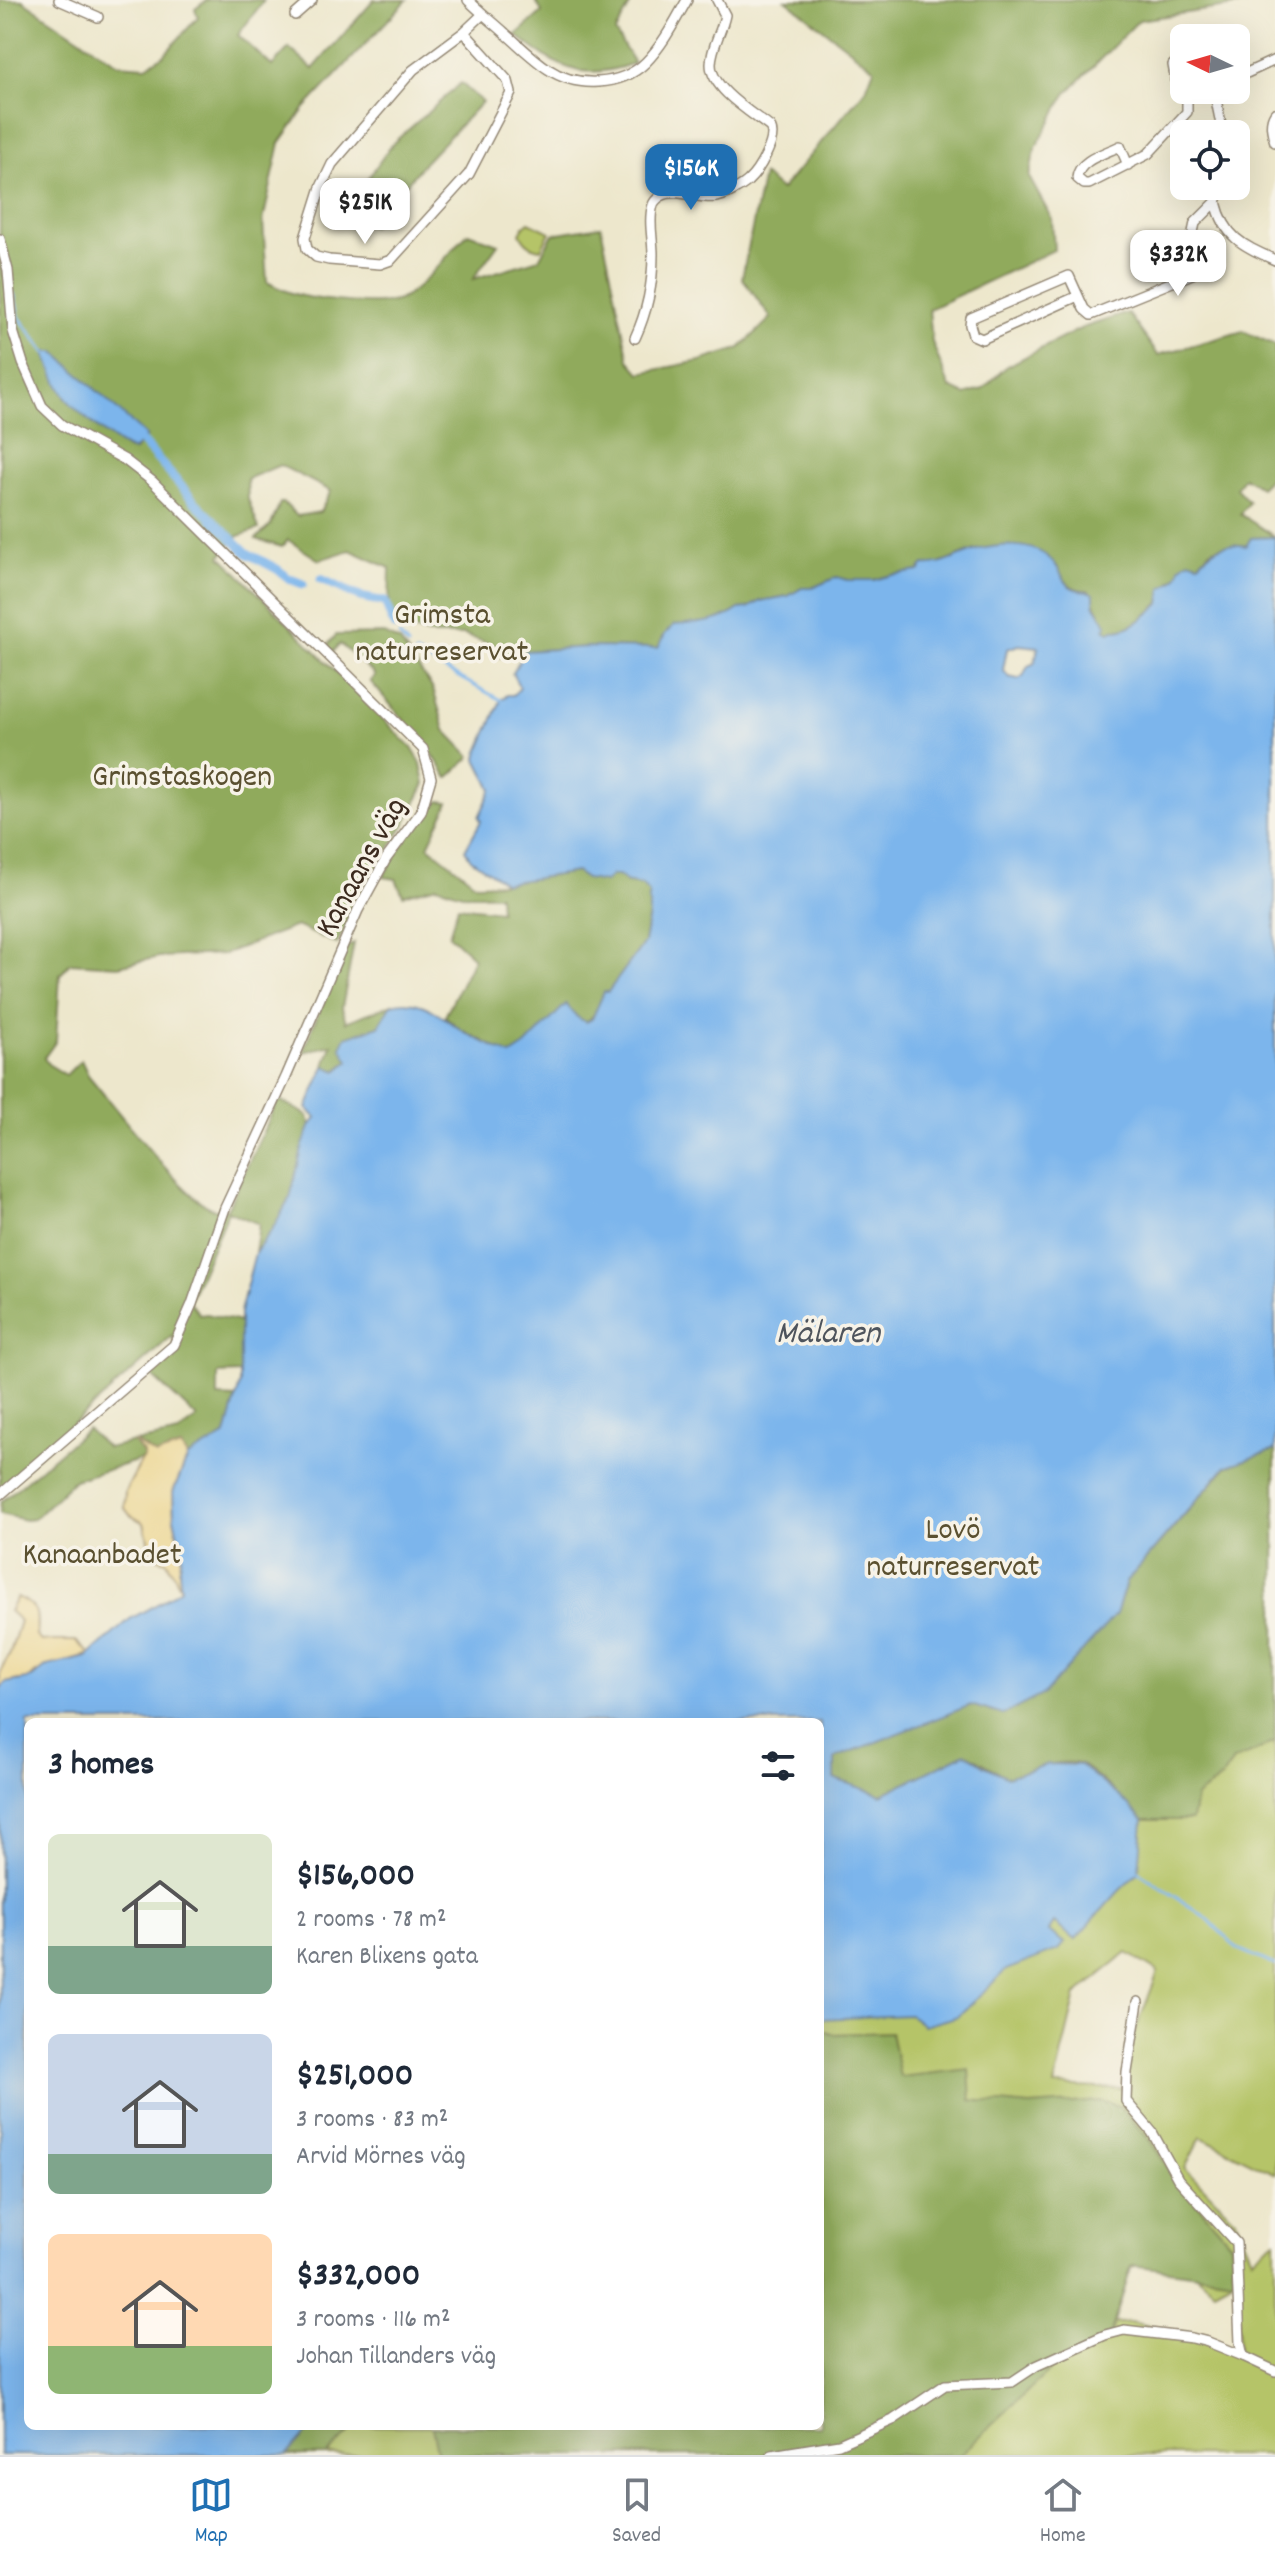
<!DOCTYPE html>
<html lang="en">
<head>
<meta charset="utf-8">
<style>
	:root { --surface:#fff; --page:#f2f2f3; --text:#1f2937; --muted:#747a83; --line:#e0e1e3; --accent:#1f6fb2 }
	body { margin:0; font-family:Dekko,sans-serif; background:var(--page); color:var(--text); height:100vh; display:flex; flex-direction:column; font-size:30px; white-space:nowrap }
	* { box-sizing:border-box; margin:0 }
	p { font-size:26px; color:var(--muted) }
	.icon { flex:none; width:44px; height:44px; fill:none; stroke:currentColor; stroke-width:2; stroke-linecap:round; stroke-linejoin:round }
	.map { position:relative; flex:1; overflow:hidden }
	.drawer { position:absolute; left:24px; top:1718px; width:800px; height:712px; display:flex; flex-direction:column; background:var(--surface); border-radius:12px; box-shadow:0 8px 32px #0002 }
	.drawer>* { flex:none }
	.needle { width:52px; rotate:275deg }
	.controls { position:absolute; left:1170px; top:24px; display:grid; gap:16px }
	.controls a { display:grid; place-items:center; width:80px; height:80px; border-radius:12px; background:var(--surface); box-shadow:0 8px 32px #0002; font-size:40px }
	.price { position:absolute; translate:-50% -68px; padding:0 18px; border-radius:16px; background:#fff; color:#222; font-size:26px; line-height:52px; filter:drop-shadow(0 2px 4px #0008) }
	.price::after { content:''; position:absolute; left:50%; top:48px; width:24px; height:18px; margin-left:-12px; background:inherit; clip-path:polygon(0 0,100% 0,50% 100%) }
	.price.selected { background:var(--accent); color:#fff }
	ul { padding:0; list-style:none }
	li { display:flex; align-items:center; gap:24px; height:200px; padding:0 24px }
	li span { display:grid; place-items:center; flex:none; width:224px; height:160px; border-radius:12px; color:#555 }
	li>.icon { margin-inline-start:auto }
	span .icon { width:96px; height:96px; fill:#fffc; stroke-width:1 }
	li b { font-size:34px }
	h2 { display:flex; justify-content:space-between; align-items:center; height:96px; padding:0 24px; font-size:34px }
	.tabs { display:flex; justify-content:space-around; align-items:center; height:112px; border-top:2px solid var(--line); background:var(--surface); font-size:22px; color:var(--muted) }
	.tabs a { display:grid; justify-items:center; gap:4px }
	.tabs .selected { color:var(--accent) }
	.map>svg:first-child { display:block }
	.green { fill:#b5c467; stroke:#787742; stroke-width:2; fill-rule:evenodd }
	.forest { fill:#90aa5c; stroke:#666a3d; stroke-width:2; fill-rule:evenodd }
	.sand { fill:#eeda9e; stroke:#94825e; stroke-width:2 }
	.water { fill:#7cb5ec; stroke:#5c7085; stroke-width:2; fill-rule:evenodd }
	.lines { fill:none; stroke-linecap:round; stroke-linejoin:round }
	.stream { stroke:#7cb5ec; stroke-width:3 }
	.canal { stroke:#7cb5ec; stroke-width:9 }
	.minor-casing { stroke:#948875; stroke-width:12 }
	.minor { stroke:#fff; stroke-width:9 }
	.labels { text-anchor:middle; stroke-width:7; stroke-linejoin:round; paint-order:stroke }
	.park-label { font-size:32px; fill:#5a5030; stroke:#f7f3e8 }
	.street-label { font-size:32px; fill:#3b2a1e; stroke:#f7f3e8 }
	.water-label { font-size:34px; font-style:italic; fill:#4e545c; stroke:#f7f3e8 }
</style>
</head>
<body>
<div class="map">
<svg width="1275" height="2455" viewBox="0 0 1275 2455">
	<rect width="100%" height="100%" fill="#f7f3e8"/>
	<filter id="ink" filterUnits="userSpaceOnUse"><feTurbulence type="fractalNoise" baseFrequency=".0125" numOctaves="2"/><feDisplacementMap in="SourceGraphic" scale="16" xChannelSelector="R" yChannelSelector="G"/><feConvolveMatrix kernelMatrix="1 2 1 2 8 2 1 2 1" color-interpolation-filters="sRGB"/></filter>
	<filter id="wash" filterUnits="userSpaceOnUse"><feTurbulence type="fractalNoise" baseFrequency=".006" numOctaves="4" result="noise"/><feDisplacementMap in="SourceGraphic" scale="32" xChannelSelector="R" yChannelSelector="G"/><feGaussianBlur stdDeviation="1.8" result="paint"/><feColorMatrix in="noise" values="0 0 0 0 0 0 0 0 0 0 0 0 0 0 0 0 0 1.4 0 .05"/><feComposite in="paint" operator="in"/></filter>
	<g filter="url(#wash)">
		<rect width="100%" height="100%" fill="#ede7cc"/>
		<g class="green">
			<path d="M529 222 550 232 541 249C530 248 524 242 520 233L524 226Z"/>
			<path d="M1261 1427 1275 1587V2174L1201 2137 1185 2168 1235 2219 1252 2258 1275 2240V2455H0V2187L28 2426H820V1722ZM1127 1953 1158 1972 1128 2051 1122 2089 1054 2086 1076 1995ZM1169 2250 1214 2290 1236 2278 1239 2347 1235 2352 1210 2338 1130 2322 1110 2324 1126 2270Z"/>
		</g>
		<g class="forest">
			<path d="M0 0H22L118 64 146 66 164 55 198 17 195 9 207 0H264L238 35 272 66 289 48 313 69 374 0H407L305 108 280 143 263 221 267 282C278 288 289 293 302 296 321 300 384 308 401 299 422 288 451 251 468 233L498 244 473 279 539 259 553 234 601 226 629 360 640 373 700 361 739 349 771 318 742 278 763 175 781 190 866 89 874 68 786 0H1275L1139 20 1066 94 1035 149 1029 177 1052 219 1054 250 929 309 932 342 950 388 965 395 983 389 1007 366 1082 328 1128 313 1158 355 1243 331 1275 345V473L1260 487 1244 477 1236 488 1249 502 1240 514 1275 537 1251 538 1247 546C1236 544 1220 544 1210 551 1205 555 1202 561 1197 564 1179 577 1164 579 1160 603 1147 615 1131 631 1113 630L1110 633 1105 629 1106 625 1088 590C1070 591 1063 580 1056 565L975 550 934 566 924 565 919 571 892 575 874 580H848L837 577 812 588H802L788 596 761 601 748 608 739 609C721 623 687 627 665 634L658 648 588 647 525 651 522 656 498 657 494 645 464 635H428L409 628 398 627 389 607 390 568 350 550 319 560 288 540 282 547 256 539 271 525 280 503H284L297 516 320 512 331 491 280 465 247 479 248 499 259 529 236 537 221 556 412 748 421 763 425 784 407 820 360 897 337 944 296 926 224 954 159 957 118 966 70 963 60 975 56 1041 44 1058 48 1064 66 1075 81 1060 88 1075C111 1102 185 1201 214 1209 217 1210 223 1209 227 1209L276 1104 281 1101 307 1115 311 1125 290 1198 273 1228 255 1253 259 1224 228 1211 189 1301 200 1315 207 1314 240 1322V1373L218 1374V1397L236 1398 226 1435 188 1457 181 1447 156 1455 136 1442 179 1433 197 1418 150 1374 176 1352 173 1335 0 1489ZM65 398 146 437 134 451 127 449Z"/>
			<path d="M535 0H633L615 32 634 63C582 83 556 67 516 35L542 12Z"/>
			<path d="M461 83 482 102 421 166 372 226 343 214 392 144Z"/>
			<path d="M384 634 400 642 433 689 445 730 471 757 448 778 429 749 370 681 375 676 372 672 340 644 333 652 327 646 336 635Z"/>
			<path d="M439 801 449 802 428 846 476 884 505 883 576 872 586 879 612 875 623 877 625 882 642 885 649 892V915L644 943 608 992H604L596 1014 586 1022 577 1017 566 1005 525 1047 511 1056 460 1029 445 1016 474 958 449 935 458 906 500 911 499 895 462 894 437 886 403 895 396 879 383 877C398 849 417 823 439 801Z"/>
			<path d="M354 943 342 1008 346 1022 392 1004 379 1026 346 1037 349 1061 336 1071 325 1066 332 1045 303 1052 344 948Z"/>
			<path d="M87 1429 107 1448 134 1442 143 1453V1459L74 1480 34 1519 25 1520 0 1514 1 1502Z"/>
			<path d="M1275 1450V1742L1233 1761 1222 1778 1196 1797 1192 1820H1143C1130 1807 1096 1772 1081 1765 1061 1757 1026 1771 1007 1777L966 1753 881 1795 835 1779V1757L971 1705 1003 1715 1116 1614 1126 1582 1227 1466Z"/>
			<path d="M820 2028 831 2034 891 2032 900 2077 969 2069 971 2100 1030 2106 1100 2101 1119 2106 1148 2138 1177 2181 1231 2243 1234 2279 1132 2265 1110 2335 1052 2368 960 2455H438L432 2426H820Z"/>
			<path d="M313 2426H356L326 2455H286Z"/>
		</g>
		<g class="sand">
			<path d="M134 1442 156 1455 181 1447 188 1457 173 1492 174 1518 182 1556 179 1572 181 1588 167 1561 157 1558 150 1548 144 1523 130 1515 124 1507 125 1492 143 1458V1453Z"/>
			<path d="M17 1597C39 1607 38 1614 36 1636L41 1641H76L90 1654 36 1673 28 1680C16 1679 7 1681 0 1690V1671L10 1653 20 1621 9 1611Z"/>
		</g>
		<g class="water">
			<path d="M45 352H55L146 436 133 451C119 447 77 412 67 399 57 387 51 366 45 352Z"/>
			<path d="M1275 537V1450L1226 1466 1126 1582 1116 1614 1044 1694 1003 1715 971 1705 835 1758V1779L881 1795 966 1753 985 1766 1007 1777 1048 1764 1080 1765 1120 1797 1143 1820 1139 1872 1119 1891 1075 1940 1054 1923 1049 1931 1064 1943 1058 1950 1006 1970 958 2016 924 2026 910 2015 820 2019V1722H28V2426H313L286 2455H0V1690L5 1683 32 1678 47 1666 87 1657 130 1619 163 1601 181 1588 179 1572 182 1555 174 1518 173 1492 188 1457 226 1435 240 1384V1312L255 1253 273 1228 290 1198 303 1145 311 1125 316 1118 307 1108C313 1095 319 1080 325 1066L337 1071 349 1061 341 1047 346 1037 379 1026 392 1004C420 996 438 1014 460 1029 475 1039 494 1047 511 1055L525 1046 566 1004 577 1017 586 1022 592 1019 604 992H608L644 943 649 915V893L642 885 625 882 622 877 612 875 605 882 586 879 576 872 505 883 471 859 465 850 481 821 479 817 492 789 477 759 478 754 501 700 507 695H513L520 688 512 673 525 651 588 647 658 648 665 634 674 625C697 623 720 623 739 609L748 608 761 601 788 596 802 588H812L837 577 848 580H874L892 575 919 571 924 565C943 567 959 555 977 550 1003 543 1040 541 1057 567 1062 574 1064 582 1071 587 1079 592 1086 589 1094 594V604L1107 625 1105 629 1110 632 1113 630C1131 631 1147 615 1160 604L1162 589C1170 583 1180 578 1180 567L1189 560 1199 563C1213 548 1225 541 1246 546L1251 538ZM1019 645 1038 647 1035 663 1028 666 1023 676 1018 679 1009 677 1003 670 1007 649Z"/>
		</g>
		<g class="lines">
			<g class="stream">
				<path d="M14 294 19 317 46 353"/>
				<path d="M399 636 408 646"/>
				<path d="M416 654 501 700"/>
				<path d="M1139 1872 1207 1918 1236 1948 1275 1965"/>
			</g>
			<g class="canal">
				<path d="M142 442 195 502 247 553 277 569 290 579 303 584"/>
				<path d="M321 579 360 597 385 602 394 626"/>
			</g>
		</g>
	</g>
	<g filter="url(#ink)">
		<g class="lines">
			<g class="minor-casing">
				<g id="minor">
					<path d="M59 0 98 17"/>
					<path d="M468 0C480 12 493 22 505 33 519 45 533 59 548 69 576 88 621 87 646 62 663 45 675 21 687 0"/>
					<path d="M295 15 312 0"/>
					<path d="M464 32 413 70 332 164 321 187 305 238 307 249 316 257 329 260 380 264 391 260 469 174 511 93 508 81 464 32 482 15"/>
					<path d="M1184 63 1173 65 1177 87 1184 86"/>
					<path d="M1236 78 1275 60"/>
					<path d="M1214 90 1223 134"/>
					<path d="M1275 113C1269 122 1272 132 1275 142"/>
					<path d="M1128 165 1120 146C1106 153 1078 160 1077 178L1084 184H1089L1148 154 1187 112V90"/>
					<path d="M1216 202C1225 238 1242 245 1275 260"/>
					<path d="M0 239 8 270 13 331 23 363 42 406 62 425 125 460 152 481 423 749 431 778 421 812 386 859 358 910 286 1077 225 1208 192 1304 174 1345 0 1495"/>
					<path d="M1078 296 982 339 973 335 970 325 971 318 1069 276 1084 309 1091 315 1192 274 1197 269 1192 237 1195 223 1216 202 1222 186"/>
					<path d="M635 338C647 312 653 283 653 254 653 239 648 220 653 205 654 201 658 198 661 196 677 187 699 200 716 197 725 196 741 187 748 181 758 172 778 139 770 127 752 113 711 89 711 64 711 48 722 31 725 15L717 0"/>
					<path d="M1138 2002 1127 2072 1126 2101 1152 2132 1178 2179 1236 2243 1240 2343 1243 2356 1275 2371"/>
					<path d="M772 2455 839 2444 893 2420 945 2385 1012 2382 1036 2366 1105 2335 1124 2330 1192 2338 1208 2342 1243 2356"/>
				</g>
			</g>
			<use href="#minor" class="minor"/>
		</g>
	</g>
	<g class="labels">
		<g class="park-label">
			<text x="442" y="623">Grimsta<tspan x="442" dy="37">naturreservat</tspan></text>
			<text x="182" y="785">Grimstaskogen</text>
			<text x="953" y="1538">Lovö<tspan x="953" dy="37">naturreservat</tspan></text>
			<text x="102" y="1563">Kanaanbadet</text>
		</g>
		<g class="street-label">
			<text transform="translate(359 866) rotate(-61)" y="11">Kanaans väg</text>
		</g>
		<g class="water-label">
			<text x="828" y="1342">Mälaren</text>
		</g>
	</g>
</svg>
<div class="controls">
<a><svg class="needle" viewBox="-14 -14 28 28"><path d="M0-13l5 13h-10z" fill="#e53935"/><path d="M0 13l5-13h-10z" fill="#747a83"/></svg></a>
<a><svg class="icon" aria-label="locate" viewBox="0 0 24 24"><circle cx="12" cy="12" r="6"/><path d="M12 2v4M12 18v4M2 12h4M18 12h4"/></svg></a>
</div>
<b class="price selected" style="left:691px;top:212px">$156K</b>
<b class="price" style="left:365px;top:246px">$251K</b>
<b class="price" style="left:1178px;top:298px">$332K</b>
<section class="drawer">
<h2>3 homes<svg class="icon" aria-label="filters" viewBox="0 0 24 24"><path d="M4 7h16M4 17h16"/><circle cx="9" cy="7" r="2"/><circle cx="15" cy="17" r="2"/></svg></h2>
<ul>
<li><span style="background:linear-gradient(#dfe7d0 70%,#7fa58c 0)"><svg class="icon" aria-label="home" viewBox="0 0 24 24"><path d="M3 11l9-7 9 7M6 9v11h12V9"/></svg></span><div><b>$156,000</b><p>2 rooms · 78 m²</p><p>Karen Blixens gata</p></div></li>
<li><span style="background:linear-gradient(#c9d6e8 75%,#7fa58c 0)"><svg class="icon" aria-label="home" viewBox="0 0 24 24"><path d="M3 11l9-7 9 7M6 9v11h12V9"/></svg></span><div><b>$251,000</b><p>3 rooms · 83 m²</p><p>Arvid Mörnes väg</p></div></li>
<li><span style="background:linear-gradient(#ffd9b3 70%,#8fb573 0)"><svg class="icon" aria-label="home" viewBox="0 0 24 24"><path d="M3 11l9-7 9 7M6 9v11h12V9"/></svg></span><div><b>$332,000</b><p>3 rooms · 116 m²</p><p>Johan Tillanders väg</p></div></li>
</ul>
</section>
</div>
<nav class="tabs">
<a class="selected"><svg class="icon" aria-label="map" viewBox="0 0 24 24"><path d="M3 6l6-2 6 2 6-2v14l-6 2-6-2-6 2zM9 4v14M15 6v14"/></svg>Map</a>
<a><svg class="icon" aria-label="saved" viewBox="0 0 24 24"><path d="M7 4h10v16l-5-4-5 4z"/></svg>Saved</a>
<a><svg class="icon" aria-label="home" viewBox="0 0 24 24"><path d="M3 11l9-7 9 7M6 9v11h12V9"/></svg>Home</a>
</nav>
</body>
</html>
